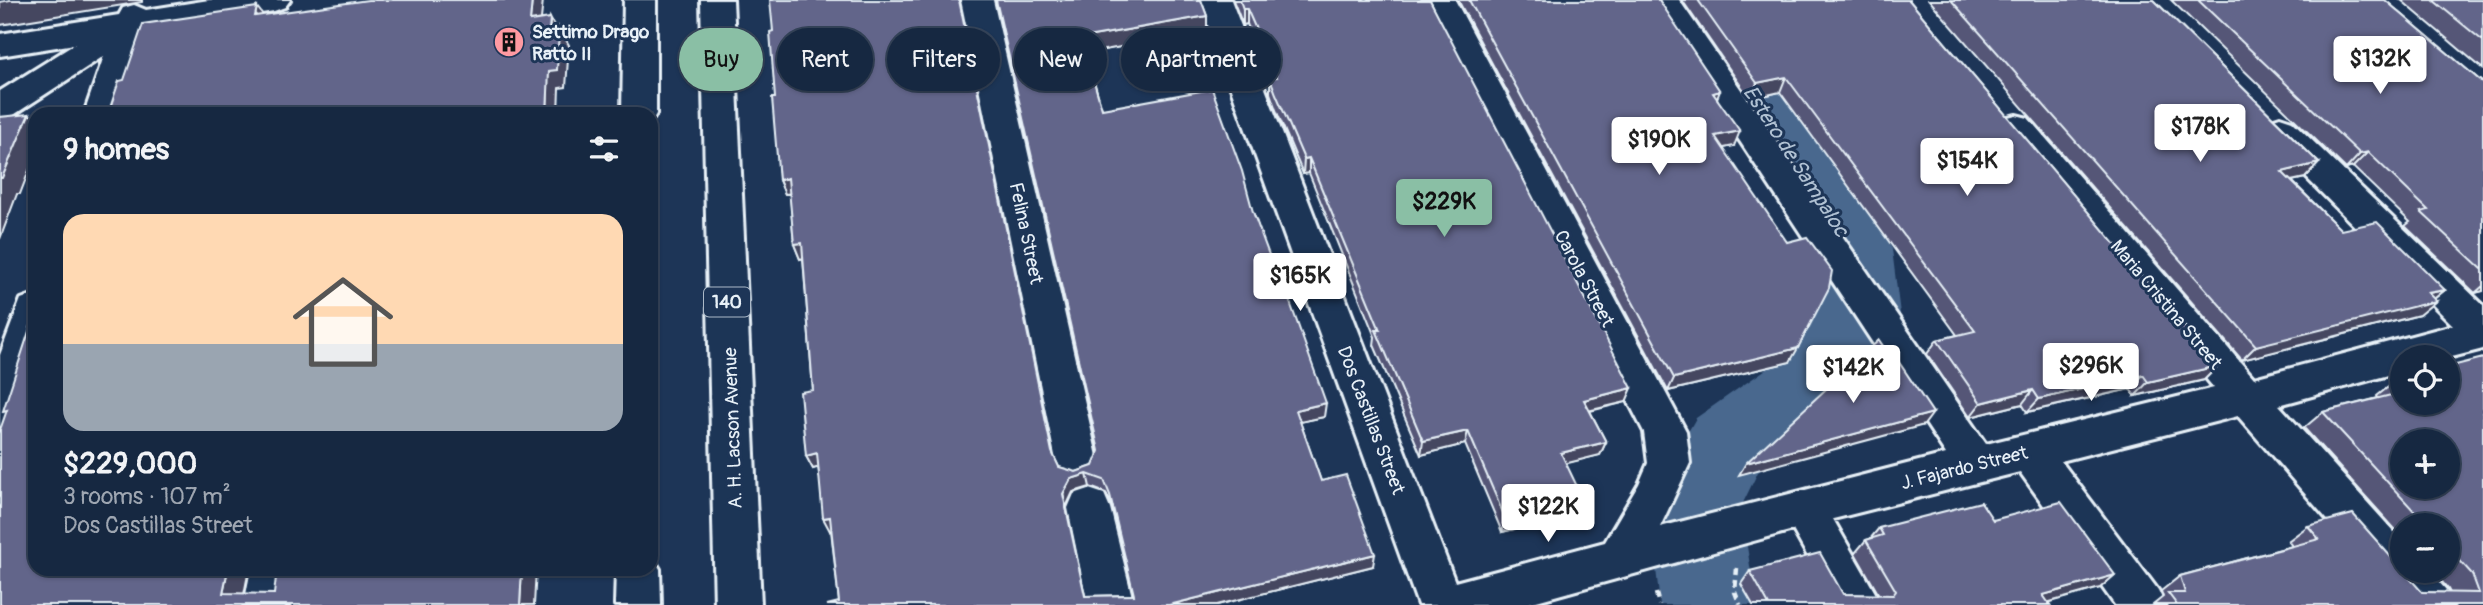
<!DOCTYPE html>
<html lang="en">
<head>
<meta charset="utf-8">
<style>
	:root { --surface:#162841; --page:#1f3048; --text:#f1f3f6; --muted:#9ea6b1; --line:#35445a; --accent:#8abfa5 }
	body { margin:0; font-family:Pangolin,sans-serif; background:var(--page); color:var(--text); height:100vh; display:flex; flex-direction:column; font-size:26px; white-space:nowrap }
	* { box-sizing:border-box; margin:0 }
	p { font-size:23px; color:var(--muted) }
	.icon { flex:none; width:38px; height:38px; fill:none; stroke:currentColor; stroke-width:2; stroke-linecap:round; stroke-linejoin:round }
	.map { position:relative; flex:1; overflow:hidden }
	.drawer { position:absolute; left:28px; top:107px; width:630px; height:469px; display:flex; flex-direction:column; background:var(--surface); border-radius:21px; box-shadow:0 2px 5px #0004,0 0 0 2px var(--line) }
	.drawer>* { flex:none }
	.hud { position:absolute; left:679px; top:28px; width:665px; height:63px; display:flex; gap:14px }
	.fabs { position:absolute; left:2390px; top:345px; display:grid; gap:14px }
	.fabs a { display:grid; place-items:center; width:70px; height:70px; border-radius:50%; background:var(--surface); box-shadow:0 2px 5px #0004,0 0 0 2px var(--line); font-size:35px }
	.price { position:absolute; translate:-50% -60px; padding:0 16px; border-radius:7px; background:#fff; color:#222; font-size:23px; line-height:46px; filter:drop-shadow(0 2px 4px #0008) }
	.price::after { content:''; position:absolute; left:50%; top:42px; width:21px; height:16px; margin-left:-10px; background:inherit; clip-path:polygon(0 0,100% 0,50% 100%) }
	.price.on { background:var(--accent); color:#111 }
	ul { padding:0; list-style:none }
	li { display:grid; align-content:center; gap:14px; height:371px; padding:0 35px }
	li+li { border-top:2px solid var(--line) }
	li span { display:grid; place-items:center; height:217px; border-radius:21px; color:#555 }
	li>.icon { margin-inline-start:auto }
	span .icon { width:126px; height:126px; fill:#fffc; stroke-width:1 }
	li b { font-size:30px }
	h2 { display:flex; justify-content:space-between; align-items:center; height:84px; padding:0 35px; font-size:30px }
	.tag { padding:0 24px; border-radius:32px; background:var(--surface); box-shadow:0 2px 5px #0004,0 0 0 2px var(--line); font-size:24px; line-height:63px }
	.tag.on { background:var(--accent); color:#111 }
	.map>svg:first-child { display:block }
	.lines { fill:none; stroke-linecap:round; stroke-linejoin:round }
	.river { fill:#48688e; fill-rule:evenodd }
	.minor-casing { stroke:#e8f1f8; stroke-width:6 }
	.major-casing { stroke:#e8f1f8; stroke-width:6 }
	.path { stroke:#e8f1f8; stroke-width:4.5; stroke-dasharray:7 5; stroke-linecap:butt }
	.minor { fill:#1d3557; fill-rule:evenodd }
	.major { fill:#1d3557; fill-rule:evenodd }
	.wall { fill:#545777; stroke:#e8f1f8; stroke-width:2; fill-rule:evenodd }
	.shaded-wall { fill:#454761; stroke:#e8f1f8; stroke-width:2 }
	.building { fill:#62658a; stroke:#e8f1f8; stroke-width:2; fill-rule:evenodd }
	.labels { text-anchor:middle; stroke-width:6; stroke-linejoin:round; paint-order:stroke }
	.shield { fill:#1d3557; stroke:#abb9c8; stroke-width:2 }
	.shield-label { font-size:18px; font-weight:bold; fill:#e8f1f8 }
	.poi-label { font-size:19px; font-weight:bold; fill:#e8f1f8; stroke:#1d3557; text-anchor:start }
	.street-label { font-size:19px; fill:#e8f1f8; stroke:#1d3557 }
	.water-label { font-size:21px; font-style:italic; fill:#b0c1d3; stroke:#1d3557 }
</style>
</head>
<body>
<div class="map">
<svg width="2483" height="605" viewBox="0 0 2483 605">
	<rect width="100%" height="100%" fill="#1d3557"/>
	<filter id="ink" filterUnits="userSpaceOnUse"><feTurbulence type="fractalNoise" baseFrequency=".0143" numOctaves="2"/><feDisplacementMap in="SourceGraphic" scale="14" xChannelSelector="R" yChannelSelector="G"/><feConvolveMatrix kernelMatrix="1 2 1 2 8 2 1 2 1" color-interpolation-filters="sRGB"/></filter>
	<g filter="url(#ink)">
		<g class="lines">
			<path class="river" d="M1656 0H1726L1836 155 1880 227 1892 249 1900 314 1842 408 1758 472 1741 507 1756 605H1660L1649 505 1663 476 1696 418 1782 358 1817 308 1812 250 1781 194Z"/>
			<g class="minor-casing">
				<g id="minor">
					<path d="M209 0H290L285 7 274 11 145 32 118 114H84L104 56 12 116 0 119V91L75 44 0 56V34L119 15 123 8 134 5 146 10Z"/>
					<path d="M961 0H993L1099 465 1093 478 1078 483 1063 478 1057 465Z"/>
					<path d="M1199 0H1231L1455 582 1605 542 1639 484 1648 463 1644 432 1423 0H1455L1686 431 1690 463 1660 527 1946 454 1647 0H1679L1986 444 2214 388 2004 136 1999 127 2004 118 2016 115 2028 118 2254 378 2453 325 2268 139 2263 130 2268 121 2280 117 2292 121 2483 305V349L2448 358 2403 357V371L2279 405 2403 542V570H2428L2446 590 2453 605H2401L2238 416 2061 461 2158 590 2165 605H2115L2020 472 1833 519 1882 605H1835L1793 530 1522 605H1418Z"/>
					<path d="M35 294V369L14 425 0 430V355L21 299Z"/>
					<path d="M1089 489 1104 494 1110 508 1134 605H1088L1068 508 1074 494Z"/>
					<path d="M251 569H295L290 605H244Z"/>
				</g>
			</g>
			<g class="major-casing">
				<g id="major">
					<path d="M624 0H656V114L651 123V114H622Z"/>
					<path d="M701 0H733L761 605H715Z"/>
					<path d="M651 554 660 569 661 605H615L616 569H651Z"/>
				</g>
			</g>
			<g class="path">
				<path d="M1737 568 1735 592 1740 605"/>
				<path d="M1656 593 1659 605"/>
			</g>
			<use href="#minor" class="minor"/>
			<use href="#major" class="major"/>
		</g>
		<g class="wall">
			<path d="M996 0H1201L1207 16V31L1086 53 1102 109 1253 212 1324 417 1300 422 1321 481 1373 566 1217 605 839 602 831 530 830 531 818 467 813 469 806 456 813 390 803 258 800 259 794 244 790 194H785L779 180 773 31 1052 453 1059 467 1076 472 1093 466 1099 453ZM1090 487 1106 493 1113 507 1133 595 1085 596 1066 507 1073 492Z"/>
			<path d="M1233 0H1430L1626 402 1590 411 1606 442 1600 455 1566 463 1579 513 1502 532 1465 444 1421 455 1374 345 1375 337 1309 173 1303 174 1276 110 1270 93V78L1247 24 1243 25Z"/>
			<path d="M1458 0H1659L1717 98 1734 146 1723 148 1790 362 1668 391Z"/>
			<path d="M1682 0H1909L2218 366 2204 380 2135 396 2130 389 2027 412 2022 404 1970 417 1927 354 1937 340 1957 335 1780 92 1750 99Z"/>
			<path d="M1929 0H2154L2319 163 2305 178 2292 181 2341 230 2445 290 2434 299 2419 315 2242 360Z"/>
			<path d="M2171 0H2385L2483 83V291L2475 293 2405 226 2410 222 2353 167 2346 169Z"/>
			<path d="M2401 0H2483V69Z"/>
			<path d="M2403 378V402H2448L2483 605H2153L2163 597 2161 591 2180 576 2292 546 2288 541 2308 526 2422 592 2450 593 2448 589 2432 570H2448V525H2403V538L2304 428 2323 412 2378 398 2377 396 2397 380Z"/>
			<path d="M1993 520 2100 588 2048 602 2050 605H1753L1741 584 1750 571 1843 594 1879 595 1855 553 1866 540 1870 539 1879 528Z"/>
		</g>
		<g class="shaded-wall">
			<path d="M10 0H142V2L0 25V2Z"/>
			<path d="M532 0H543L539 38 530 21Z"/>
			<path d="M257 7 270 24 255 16Z"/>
			<path d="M1243 9H1247V24L1243 25Z"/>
			<path d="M1207 16V31L1083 54 1081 38Z"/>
			<path d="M550 18 559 35V28L569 45 566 87 559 88 558 114H547Z"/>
			<path d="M1786 77 1780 92 1750 99 1757 83Z"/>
			<path d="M1720 91 1714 106 1713 93Z"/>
			<path d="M29 114 35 119V155L20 194H17L0 239V178Z"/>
			<path d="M1740 131 1734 146 1709 151 1715 136Z"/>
			<path d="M2368 152 2353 167 2346 169 2360 154Z"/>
			<path d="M1309 158V173L1303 174 1304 159Z"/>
			<path d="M2319 163 2305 178 2268 186 2282 172Z"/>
			<path d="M788 178 794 193 785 194 779 180Z"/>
			<path d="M802 243 808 257 800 259 794 244Z"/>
			<path d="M2483 286V291L2475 293Z"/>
			<path d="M2445 290 2430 302 2436 301 2419 315 2242 360 2256 346 2428 293Z"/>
			<path d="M1798 348 1790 362 1668 391 1674 378Z"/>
			<path d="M2218 366 2204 380 2135 396 2148 382Z"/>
			<path d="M2143 375 2130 389 2027 412 2039 399Z"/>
			<path d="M1632 388 1626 402 1579 413 1584 400Z"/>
			<path d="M2033 390 2022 404 1970 417 1981 403Z"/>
			<path d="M1326 403 1324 417 1295 423 1296 410Z"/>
			<path d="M1933 413 1924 425 1739 475 1746 463Z"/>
			<path d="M1468 431 1465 444 1421 455 1423 441Z"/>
			<path d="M1606 442 1600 455 1556 466 1561 453Z"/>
			<path d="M817 453 823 466 813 469 806 456Z"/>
			<path d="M1087 474 1090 487 1073 492 1066 507 1063 494 1071 479Z"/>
			<path d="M1584 501 1579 513 1502 532 1506 520Z"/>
			<path d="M830 517 836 529 830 531 823 518Z"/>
			<path d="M1375 554 1373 566 1217 605H1169Z"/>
			<path d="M228 569H249L242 605 223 593Z"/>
			<path d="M522 569H536L534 605H520Z"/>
			<path d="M2115 575 2100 588 2039 605 2043 595Z"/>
		</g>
		<g class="building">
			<path d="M368 0H532L530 21 550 18 549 30 559 28 557 70 549 71 547 114H108L119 81 124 80 143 24 257 7 255 16Z"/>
			<path d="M770 0H959L1052 452 1059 467 1076 472 1093 466 1099 451 996 0H1201L1207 16 1081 38 1102 109 1212 89 1242 171 1253 212 1284 295 1287 294 1326 403 1296 410 1321 481 1346 475 1375 554 1169 605H827L839 602 830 517 823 518 817 453 806 456 800 392 813 390 802 243 794 244 788 178 779 180 772 98H775L770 32 773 31ZM1087 474 1104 480 1110 495 1134 595 1085 596 1063 494 1071 479Z"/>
			<path d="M1240 0H1430L1632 388 1584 400 1606 442 1561 453 1584 501 1506 520 1468 431 1423 441 1376 330H1380L1309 158 1304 159 1276 94 1270 78 1277 77 1247 9H1243Z"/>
			<path d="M1469 0H1659L1720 91 1713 93 1740 131 1715 136 1787 242 1807 237 1832 271 1829 288 1798 348 1674 378Z"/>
			<path d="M1698 0H1909L2218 366 2148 382 2143 375 2039 399 2033 390 1981 403 1937 340 1975 331 1786 77 1757 83Z"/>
			<path d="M1951 0H2154L2319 163 2282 172 2341 230 2377 222 2445 290 2428 293 2436 301 2256 346Z"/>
			<path d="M2198 0H2385L2483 83V270L2421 212 2428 210 2368 152 2360 154Z"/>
			<path d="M2433 0H2483V41Z"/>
			<path d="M29 114 2 178H0V117Z"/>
			<path d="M35 313V569H228L223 593 274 594 277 569H522L520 605H0V430L7 410 3 411Z"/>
			<path d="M1879 340 1888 353 1892 352 1933 413 1746 463Z"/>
			<path d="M2483 358V605H2177L2168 593H2185L2180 576 2319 539 2308 526 2353 514 2422 592 2479 593 2472 574 2453 553H2448V525H2427L2323 412 2403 392V402H2448V367ZM2403 441H2448V486H2403Z"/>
			<path d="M2403 378V385L2397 380Z"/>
			<path d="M1981 502 1993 520 2061 502 2115 575 2043 595 2050 605H1769L1750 571 1820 553 1843 594 1893 595 1896 591 1866 540 1883 535 1879 528Z"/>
		</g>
	</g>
	<defs>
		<g id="building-disc" transform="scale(1.575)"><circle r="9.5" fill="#ff9aa2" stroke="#1d3557"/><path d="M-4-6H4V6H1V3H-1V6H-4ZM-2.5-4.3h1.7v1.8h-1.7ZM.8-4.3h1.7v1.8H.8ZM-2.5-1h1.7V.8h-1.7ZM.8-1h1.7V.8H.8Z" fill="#111"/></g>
	</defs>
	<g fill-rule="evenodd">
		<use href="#building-disc" x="509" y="42"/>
	</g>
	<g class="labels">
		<rect class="shield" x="704" y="287.5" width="46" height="29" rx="5"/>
		<g class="shield-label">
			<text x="727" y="308">140</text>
		</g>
		<g class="poi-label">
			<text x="532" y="38">Settimo Drago<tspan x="532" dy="22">Ratto II</tspan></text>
		</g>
		<g class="street-label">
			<text transform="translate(1027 233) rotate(78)" y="7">Felina Street</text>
			<text transform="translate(1585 278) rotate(62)" y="7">Carola Street</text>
			<text transform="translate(2167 304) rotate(50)" y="7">Maria Cristina Street</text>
			<text transform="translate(1372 420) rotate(69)" y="7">Dos Castillas Street</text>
			<text transform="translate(732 428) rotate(-92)" y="7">A. H. Lacson Avenue</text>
			<text transform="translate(1964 467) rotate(-14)" y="7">J. Fajardo Street</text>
		</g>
		<g class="water-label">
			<text transform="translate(1796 161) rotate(57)" y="7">Estero de Sampaloc</text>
		</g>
	</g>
</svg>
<div class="fabs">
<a><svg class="icon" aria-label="locate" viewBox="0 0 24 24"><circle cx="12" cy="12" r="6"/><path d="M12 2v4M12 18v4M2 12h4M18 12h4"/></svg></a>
<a>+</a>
<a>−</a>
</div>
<b class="price" style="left:2380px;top:96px">$132K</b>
<b class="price" style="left:2200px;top:164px">$178K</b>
<b class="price" style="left:1659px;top:177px">$190K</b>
<b class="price" style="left:1967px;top:198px">$154K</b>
<b class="price on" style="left:1444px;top:239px">$229K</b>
<b class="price" style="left:1300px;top:313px">$165K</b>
<b class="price" style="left:2091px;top:403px">$296K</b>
<b class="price" style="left:1853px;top:405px">$142K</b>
<b class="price" style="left:1548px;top:544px">$122K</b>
<div class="hud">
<a class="tag on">Buy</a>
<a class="tag">Rent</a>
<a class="tag">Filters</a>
<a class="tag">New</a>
<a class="tag">Apartment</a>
</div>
<section class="drawer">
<h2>9 homes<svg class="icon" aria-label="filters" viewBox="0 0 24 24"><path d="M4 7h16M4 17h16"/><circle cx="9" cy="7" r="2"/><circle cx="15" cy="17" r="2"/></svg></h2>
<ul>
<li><span style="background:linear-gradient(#ffd9b3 60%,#9aa5b1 0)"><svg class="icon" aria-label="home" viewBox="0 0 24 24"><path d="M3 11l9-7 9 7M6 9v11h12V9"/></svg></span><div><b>$229,000</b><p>3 rooms · 107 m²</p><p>Dos Castillas Street</p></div></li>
</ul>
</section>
</div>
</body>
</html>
